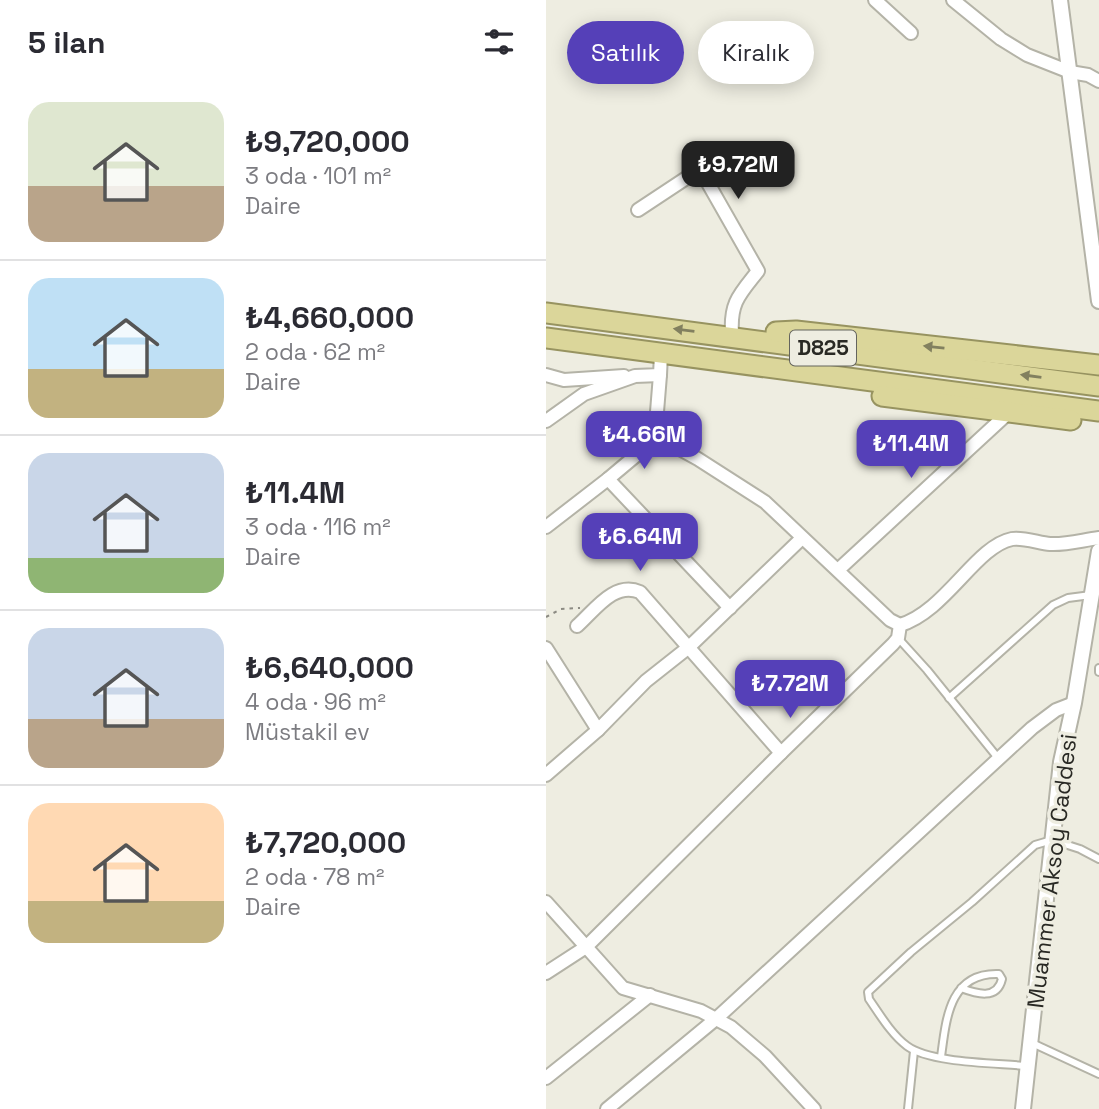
<!DOCTYPE html>
<html lang="tr">
<head>
<meta charset="utf-8">
<style>
	:root { --surface:#fff; --page:#f7f7f7; --text:#2b2b33; --muted:#7c7c81; --line:#e1e1e2; --accent:#5540b8 }
	body { margin:0; font-family:"Space Grotesk",sans-serif; background:var(--page); color:var(--text); height:100vh; display:flex; flex-direction:column; font-size:26px; white-space:nowrap }
	* { box-sizing:border-box; margin:0 }
	p { font-size:23px; color:var(--muted) }
	.icon { flex:none; width:38px; height:38px; fill:none; stroke:currentColor; stroke-width:2; stroke-linecap:round; stroke-linejoin:round }
	.map { position:relative; flex:1; overflow:hidden }
	.details { display:flex; flex-direction:column; background:var(--surface); width:546px }
	.details>* { flex:none }
	.hud { position:absolute; left:21px; top:21px; width:427px; height:63px; display:flex; gap:14px }
	.price { position:absolute; translate:-50% -60px; padding:0 16px; border-radius:14px; background:var(--accent); color:#fff; font-size:23px; line-height:46px; filter:drop-shadow(0 2px 4px #0008) }
	.price::after { content:''; position:absolute; left:50%; top:42px; width:21px; height:16px; margin-left:-10px; background:inherit; clip-path:polygon(0 0,100% 0,50% 100%) }
	.price.active { background:#222; color:#fff }
	ul { padding:0; list-style:none }
	li { display:flex; align-items:center; gap:21px; height:175px; padding:0 28px }
	li+li { border-top:2px solid var(--line) }
	li span { display:grid; place-items:center; flex:none; width:196px; height:140px; border-radius:21px; color:#555 }
	li>.icon { margin-inline-start:auto }
	span .icon { width:84px; height:84px; fill:#fffc; stroke-width:1 }
	li b { font-size:30px }
	h2 { display:flex; justify-content:space-between; align-items:center; height:84px; padding:0 28px; font-size:30px }
	.pill { padding:0 24px; border-radius:32px; background:var(--surface); box-shadow:0 4px 18px #0003; font-size:24px; line-height:63px }
	.pill.active { background:var(--accent); color:#fff }
	main { display:flex; flex:1; min-height:0 }
	.map>svg:first-child { display:block }
	.lines { fill:none; stroke-linecap:round; stroke-linejoin:round }
	.service-casing { stroke:#b4b3a7; stroke-width:10 }
	.minor-casing { stroke:#b4b3a7; stroke-width:16 }
	.tertiary-casing { stroke:#b4b3a7; stroke-width:18 }
	.trunk-casing { stroke:#979360; stroke-width:23 }
	.path { stroke:#8c8b83; stroke-width:2; stroke-dasharray:3.5 5; stroke-linecap:butt }
	.service { stroke:#fff; stroke-width:6 }
	.minor { stroke:#fff; stroke-width:12 }
	.tertiary { stroke:#fff; stroke-width:14 }
	.trunk { stroke:#dbd69a; stroke-width:19 }
	.oneway { fill:#82805f }
	.labels { text-anchor:middle; stroke-width:7; stroke-linejoin:round; paint-order:stroke }
	.shield { fill:#eeede1; stroke:#64645d; stroke-width:2 }
	.shield-label { font-size:21px; font-weight:bold; fill:#292924 }
	.street-label { font-size:23px; fill:#292924; stroke:#eeede1 }
</style>
</head>
<body>
<main>
<section class="details">
<h2>5 ilan<svg class="icon" aria-label="filters" viewBox="0 0 24 24"><path d="M4 7h16M4 17h16"/><circle cx="9" cy="7" r="2"/><circle cx="15" cy="17" r="2"/></svg></h2>
<ul>
<li><span style="background:linear-gradient(#dfe7d0 60%,#b9a48a 0)"><svg class="icon" aria-label="home" viewBox="0 0 24 24"><path d="M3 11l9-7 9 7M6 9v11h12V9"/></svg></span><div><b>₺9,720,000</b><p>3 oda · 101 m²</p><p>Daire</p></div></li>
<li><span style="background:linear-gradient(#bfe0f5 65%,#c2b280 0)"><svg class="icon" aria-label="home" viewBox="0 0 24 24"><path d="M3 11l9-7 9 7M6 9v11h12V9"/></svg></span><div><b>₺4,660,000</b><p>2 oda · 62 m²</p><p>Daire</p></div></li>
<li><span style="background:linear-gradient(#c9d6e8 75%,#8fb573 0)"><svg class="icon" aria-label="home" viewBox="0 0 24 24"><path d="M3 11l9-7 9 7M6 9v11h12V9"/></svg></span><div><b>₺11.4M</b><p>3 oda · 116 m²</p><p>Daire</p></div></li>
<li><span style="background:linear-gradient(#c9d6e8 65%,#b9a48a 0)"><svg class="icon" aria-label="home" viewBox="0 0 24 24"><path d="M3 11l9-7 9 7M6 9v11h12V9"/></svg></span><div><b>₺6,640,000</b><p>4 oda · 96 m²</p><p>Müstakil ev</p></div></li>
<li><span style="background:linear-gradient(#ffd9b3 70%,#c2b280 0)"><svg class="icon" aria-label="home" viewBox="0 0 24 24"><path d="M3 11l9-7 9 7M6 9v11h12V9"/></svg></span><div><b>₺7,720,000</b><p>2 oda · 78 m²</p><p>Daire</p></div></li>
</ul>
</section>
<div class="map">
<svg width="553" height="1109" viewBox="0 0 553 1109">
	<rect width="100%" height="100%" fill="#eeede1"/>
	<g class="lines">
		<g class="service-casing">
			<g id="service">
				<path d="M352 638 381 670 452 758"/>
				<path d="M553 668V672"/>
				<path d="M403 698 507 605 522 598 545 595"/>
				<path d="M486 1043 553 1074"/>
				<path d="M395 1057C400 1020 403 972 453 974L456 979C451 1000 431 994 415 988"/>
				<path d="M480 1066C450 1063 384 1063 361 1046 346 1035 334 1015 323 999L322 992 365 952 426 902 489 845 506 840 534 849 553 859"/>
				<path d="M362 1109 368 1051"/>
			</g>
		</g>
		<g class="minor-casing">
			<g id="minor">
				<path d="M329 0 365 33"/>
				<path d="M407 0 455 39 481 55 524 72 542 75 553 81"/>
				<path d="M92 210 154 169 212 271C194 294 184 302 186 333"/>
				<path d="M0 375 18 380 78 376"/>
				<path d="M114 375 110 424 112 437 152 459 219 502 344 620 354 625C399 612 430 546 466 539 477 537 493 543 504 544 520 545 537 540 553 538"/>
				<path d="M0 421 38 394 89 376 114 375 115 354"/>
				<path d="M62 479 184 608"/>
				<path d="M0 527 62 479 112 437"/>
				<path d="M292 570 461 414"/>
				<path d="M31 626C49 610 68 581 94 592L235 753 347 644 352 638 354 625"/>
				<path d="M0 648 52 730"/>
				<path d="M0 775 52 730 100 681 143 647 256 538"/>
				<path d="M0 902 77 988 155 1011 185 1027 219 1056 268 1109"/>
				<path d="M0 973 40 947 235 753"/>
				<path d="M0 1078 104 995"/>
				<path d="M61 1109 171 1018 486 728 510 710 528 703"/>
			</g>
		</g>
		<g class="tertiary-casing">
			<g id="tertiary">
				<path d="M514 0 553 301"/>
				<path d="M477 1109 515 762 528 703 553 551"/>
			</g>
		</g>
		<g class="trunk-casing">
			<g id="trunk">
				<path d="M0 313 553 386"/>
				<path d="M230 332 250 331 553 365"/>
				<path d="M0 338 553 411"/>
				<path d="M336 396 525 420"/>
			</g>
		</g>
		<path class="path" d="M0 617 15 609 34 608"/>
		<use href="#service" class="service"/>
		<use href="#minor" class="minor"/>
		<use href="#tertiary" class="tertiary"/>
		<use href="#trunk" class="trunk"/>
	</g>
	<defs><path id="oneway-solid" d="M-6-.8H1V-3.2L6.5 0L1 3.2V.8H-6Z" transform="scale(1.75)"/></defs>
	<g class="oneway">
		<use href="#oneway-solid" transform="translate(138 330) rotate(-173)"/>
		<use href="#oneway-solid" transform="translate(388 347) rotate(-174)"/>
		<use href="#oneway-solid" transform="translate(485 376) rotate(-172)"/>
	</g>
	<g class="labels">
		<rect class="shield" x="244" y="330.5" width="66" height="35" rx="5"/>
		<g class="shield-label">
			<text x="277" y="355">D825</text>
		</g>
		<g class="street-label">
			<text transform="translate(506 871) rotate(-83)" y="8">Muammer Aksoy Caddesi</text>
		</g>
	</g>
</svg>
<b class="price active" style="left:192px;top:201px">₺9.72M</b>
<b class="price" style="left:98px;top:471px">₺4.66M</b>
<b class="price" style="left:365px;top:480px">₺11.4M</b>
<b class="price" style="left:94px;top:573px">₺6.64M</b>
<b class="price" style="left:244px;top:720px">₺7.72M</b>
<div class="hud">
<a class="pill active">Satılık</a>
<a class="pill">Kiralık</a>
</div>
</div>
</main>
</body>
</html>
